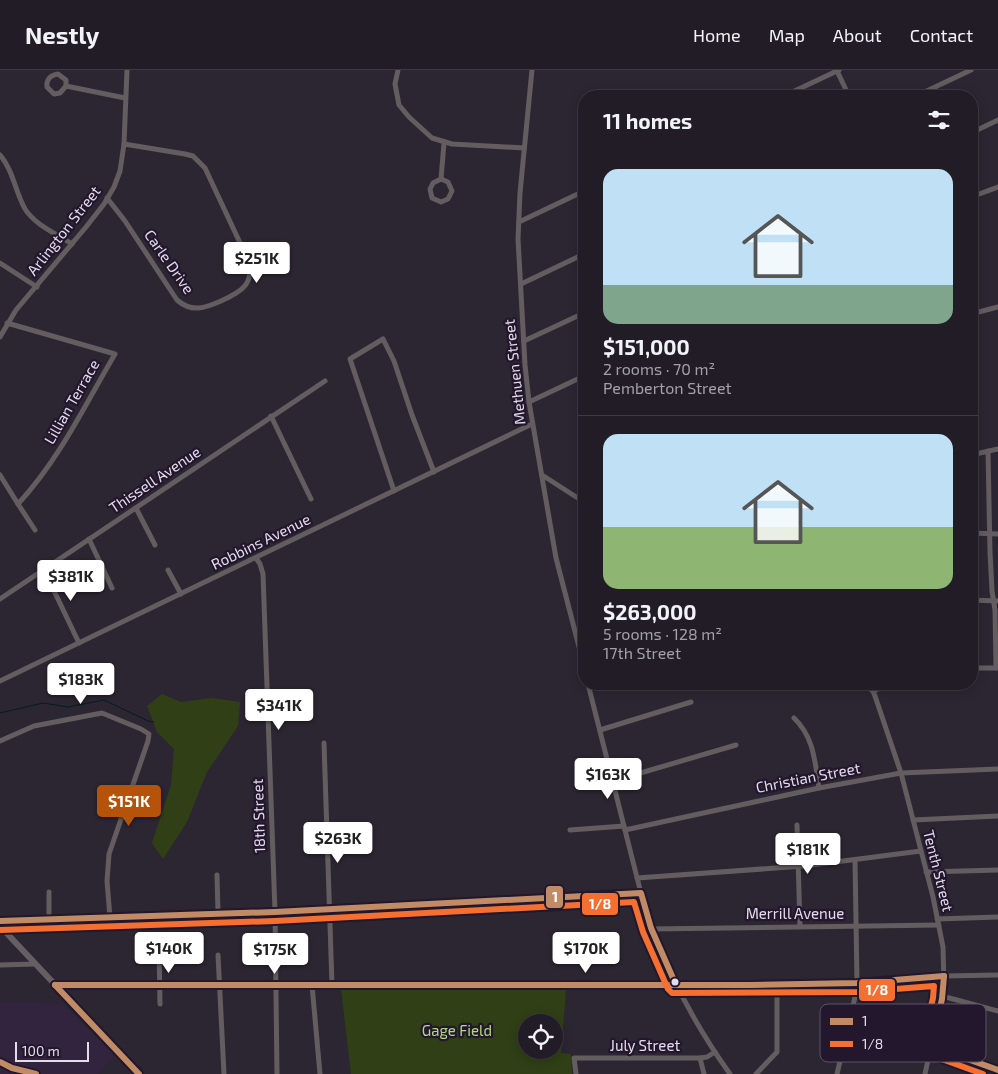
<!DOCTYPE html>
<html lang="en">
<head>
<meta charset="utf-8">
<style>
	:root { --surface:#211c26; --page:#2d2932; --text:#f1f3f6; --muted:#a2a1a7; --line:#3e3a43; --accent:#b45309 }
	body { margin:0; font-family:"Exo 2",sans-serif; background:var(--page); color:var(--text); height:100vh; display:flex; flex-direction:column; font-size:19px; white-space:nowrap }
	* { box-sizing:border-box; margin:0 }
	p { font-size:16px; color:var(--muted) }
	.icon { flex:none; width:28px; height:28px; fill:none; stroke:currentColor; stroke-width:2; stroke-linecap:round; stroke-linejoin:round }
	.map { position:relative; flex:1; overflow:hidden }
	.side { position:absolute; left:578px; top:20px; width:400px; height:600px; display:flex; flex-direction:column; background:var(--surface); border-radius:20px; box-shadow:0 2px 12px #0003,0 0 0 1px var(--line) }
	.side>* { flex:none }
	.fabs { position:absolute; left:518px; top:944px; display:grid; gap:10px }
	.fabs a { display:grid; place-items:center; width:45px; height:45px; border-radius:50%; background:var(--surface); box-shadow:0 2px 12px #0003,0 0 0 1px var(--line); font-size:25px }
	.scale { position:absolute; left:15px; bottom:12px; width:74px; box-sizing:border-box; padding-left:5px; border:2px solid #e3dceb; border-top:0; font-size:14px; line-height:18px; white-space:nowrap; color:#e3dceb; -webkit-text-stroke:4px #22172d; paint-order:stroke }
	.price { position:absolute; translate:-50% -42px; padding:0 11px; border-radius:5px; background:#fff; color:#222; font-size:16px; line-height:32px; filter:drop-shadow(0 1px 2px #0008) }
	.price::after { content:''; position:absolute; left:50%; top:30px; width:15px; height:11px; margin-left:-8px; background:inherit; clip-path:polygon(0 0,100% 0,50% 100%) }
	.price.selected { background:var(--accent); color:#fff }
	ul { padding:0; list-style:none }
	li { display:grid; align-content:center; gap:10px; height:265px; padding:0 25px }
	li+li { border-top:1px solid var(--line) }
	li span { display:grid; place-items:center; height:155px; border-radius:15px; color:#555 }
	li>.icon { margin-inline-start:auto }
	span .icon { width:90px; height:90px; fill:#fffc; stroke-width:1 }
	li b { font-size:21px }
	h2 { display:flex; justify-content:space-between; align-items:center; height:60px; padding:0 25px; font-size:21px }
	header { display:flex; align-items:center; gap:30px; box-sizing:border-box; height:70px; padding:0 25px; background:var(--surface); border-bottom:1px solid var(--line) }
	header strong { font-size:24px }
	nav { display:flex; gap:28px; margin-inline-start:auto; font-size:18px }
	.map>svg:first-child { display:block }
	.built { fill:#32243e }
	.green { fill:#303f15; fill-rule:evenodd }
	.lines { fill:none; stroke-linecap:round; stroke-linejoin:round }
	.stream { stroke:#041c20; stroke-width:1 }
	.minor { stroke:#635d60; stroke-width:5 }
	.major { stroke:#655e62; stroke-width:6 }
	.bus-1-casing { stroke:#22172d; stroke-width:10 }
	.bus-2-casing { stroke:#22172d; stroke-width:10 }
	.bus-1 { stroke:#c18c65; stroke-width:6 }
	.bus-2 { stroke:#f46f30; stroke-width:6 }
	.bus-dot { fill:#e3dceb; stroke:#22172d; stroke-width:2 }
	.labels { text-anchor:middle; stroke-width:4.5; stroke-linejoin:round; paint-order:stroke }
	.street-label { font-size:15px; fill:#e3dceb; stroke:#22172d }
	.park-label { font-size:15px; fill:#b4d980; stroke:#22172d }
	.key { fill:#22172d; stroke:#5c5266; stroke-width:1 }
	.key-label { font-size:14px; fill:#e3dceb }
	.line-badge { stroke:#22172d; stroke-width:2 }
	.badge-label { font-size:14px; text-anchor:middle; font-weight:bold; fill:#fff }
</style>
</head>
<body>
<header>
<strong>Nestly</strong>
<nav><a>Home</a><a>Map</a><a>About</a><a>Contact</a></nav>
</header>
<div class="map">
<svg width="998" height="1004" viewBox="0 0 998 1004">
	<rect width="100%" height="100%" fill="#2c2632"/>
	<path class="built" d="M0 931 62 934 114 986 97 1004H0Z"/>
	<g class="green">
		<path d="M162 624 181 632 212 628 240 632 238 656 207 702 187 752 163 789 152 773 171 715 174 679 157 662 147 636Z"/>
		<path d="M341 919 566 920 561 983 571 984 572 1004H351ZM526 952H554V980H526Z"/>
	</g>
	<g class="lines">
		<path class="stream" d="M0 643 43 633 68 637 104 630 148 651 154 652"/>
		<g class="minor">
			<path d="M398 0 395 14 399 35 409 47 432 68 452 74 524 78"/>
			<path d="M532 0 520 123 518 169 525 295 529 332 556 488 584 596"/>
			<path d="M837 1 849 26"/>
			<path d="M66 16 60 23 54 24 47 17C46 10 50 5 58 4L66 10V16L125 28"/>
			<path d="M784 26 839 0"/>
			<path d="M916 26 971 0"/>
			<path d="M971 63 998 50"/>
			<path d="M0 85C13 100 15 121 25 139 35 155 57 164 72 174"/>
			<path d="M441 109 448 112 452 121 448 129 441 132 432 128 430 119 433 113 441 109 444 73"/>
			<path d="M971 127 998 117"/>
			<path d="M107 128 125 151 177 230C192 243 205 238 221 231 241 222 255 214 248 190L205 98 193 86 185 84 124 74"/>
			<path d="M519 152 584 121"/>
			<path d="M0 193 37 217"/>
			<path d="M521 214 584 184"/>
			<path d="M971 244 998 237"/>
			<path d="M0 267 16 240 86 157 104 134 114 117 120 101 124 74 127 0"/>
			<path d="M524 271 584 243"/>
			<path d="M529 332 584 306"/>
			<path d="M271 346 311 429"/>
			<path d="M988 381 990 482 992 521 995 540 996 598"/>
			<path d="M971 385 998 379"/>
			<path d="M0 405 18 434C59 390 85 335 115 284L7 253"/>
			<path d="M542 405 584 432"/>
			<path d="M394 421 350 289 383 269 394 291 412 345 434 402"/>
			<path d="M18 434 35 460"/>
			<path d="M136 438 155 475"/>
			<path d="M971 463 998 464"/>
			<path d="M89 469 112 518"/>
			<path d="M256 488 260 494 263 504 275 842 277 1004"/>
			<path d="M44 500 79 573"/>
			<path d="M168 500 181 524"/>
			<path d="M0 529 325 311"/>
			<path d="M971 530 998 531"/>
			<path d="M971 598H998"/>
			<path d="M0 611 532 354"/>
			<path d="M588 614 646 843C666 900 695 955 730 1004"/>
			<path d="M863 614 873 621 875 626 901 703 933 827 943 877 944 916 925 1004"/>
			<path d="M873 621 891 614"/>
			<path d="M794 648C814 667 815 692 819 718"/>
			<path d="M600 660 691 632"/>
			<path d="M0 671 34 656 102 643 141 659 149 664 148 671 109 784 107 811 110 848"/>
			<path d="M324 673 332 915"/>
			<path d="M613 711 736 675"/>
			<path d="M913 750 998 746"/>
			<path d="M797 755 800 856"/>
			<path d="M570 760 624 756"/>
			<path d="M625 760 819 718 901 703 998 699"/>
			<path d="M926 802 998 800"/>
			<path d="M217 805 218 843"/>
			<path d="M637 808 804 796 921 781"/>
			<path d="M937 849 998 847"/>
			<path d="M49 850V822"/>
			<path d="M0 851 275 842 641 823"/>
			<path d="M651 859 939 855"/>
			<path d="M159 874 160 934"/>
			<path d="M218 885 224 1004"/>
			<path d="M0 895 35 894"/>
			<path d="M55 915H751L857 913 944 906 998 905"/>
			<path d="M312 915 320 1004"/>
			<path d="M942 926 998 941"/>
			<path d="M931 976 998 1000"/>
			<path d="M700 988 704 1004"/>
			<path d="M576 1004 574 988H700L707 987 715 982"/>
			<path d="M756 1004 777 982V915"/>
			<path d="M837 1004 855 927 857 913 855 790"/>
		</g>
		<path class="major" d="M0 856 139 1004"/>
		<g class="bus-1-casing">
			<g id="bus-1">
				<path d="M0 851 275 842 641 823 651 858 676 915"/>
				<path d="M55 915H751L857 913 944 906"/>
				<path d="M55 915 139 1004"/>
				<path d="M931 976 942 929 944 906"/>
				<path d="M931 976 998 1000"/>
				<path d="M0 992 12 998 36 1004"/>
			</g>
		</g>
		<g class="bus-2-casing">
			<path id="bus-2" d="M0 860 275 851 634 832 643 862 668 919 672 923 857 922 934 916 933 928 922 975 924 981 928 984 983 1004"/>
		</g>
		<use href="#bus-1" class="bus-1"/>
		<use href="#bus-2" class="bus-2"/>
	</g>
	<circle class="bus-dot" cx="675" cy="912" r="4.5"/>
	<g class="labels">
		<g class="street-label">
			<text transform="translate(64 161) rotate(-52)" y="5">Arlington Street</text>
			<text transform="translate(169 192) rotate(55)" y="5">Carle Drive</text>
			<text transform="translate(515 302) rotate(-96)" y="5">Methuen Street</text>
			<text transform="translate(72 332) rotate(-60)" y="5">Lillian Terrace</text>
			<text transform="translate(155 410) rotate(-34)" y="5">Thissell Avenue</text>
			<text transform="translate(261 472) rotate(-26)" y="5">Robbins Avenue</text>
			<text transform="translate(808 708) rotate(-11)" y="5">Christian Street</text>
			<text transform="translate(259 746) rotate(-92)" y="5">18th Street</text>
			<text transform="translate(938 801) rotate(76)" y="5">Tenth Street</text>
			<text x="795" y="849">Merrill Avenue</text>
			<text x="645" y="981">July Street</text>
		</g>
		<g class="park-label">
			<text x="457" y="966">Gage Field</text>
		</g>
	</g>
	<rect x="820" y="934" width="166" height="58" rx="8" class="key"/>
	<rect x="830" y="948" width="23" height="7" fill="#c18c65"/>
	<rect x="830" y="971" width="23" height="6" fill="#f46f30"/>
	<g class="key-label">
		<text x="862" y="956">1</text>
		<text x="862" y="979">1/8</text>
	</g>
	<g class="line-badge">
		<rect x="545" y="815" width="19" height="24" rx="5" fill="#c18c65"/>
		<rect x="581" y="822" width="38" height="24" rx="5" fill="#f46f30"/>
		<rect x="858" y="908" width="38" height="24" rx="5" fill="#f46f30"/>
	</g>
	<g class="badge-label">
		<text x="555" y="832">1</text>
		<text x="600" y="839">1/8</text>
		<text x="877" y="925">1/8</text>
	</g>
</svg>
<div class="fabs">
<a><svg class="icon" aria-label="locate" viewBox="0 0 24 24"><circle cx="12" cy="12" r="6"/><path d="M12 2v4M12 18v4M2 12h4M18 12h4"/></svg></a>
</div>
<div class="scale">100 m</div>
<b class="price" style="left:257px;top:214px">$251K</b>
<b class="price" style="left:71px;top:532px">$381K</b>
<b class="price" style="left:81px;top:635px">$183K</b>
<b class="price" style="left:279px;top:661px">$341K</b>
<b class="price" style="left:608px;top:730px">$163K</b>
<b class="price selected" style="left:129px;top:757px">$151K</b>
<b class="price" style="left:338px;top:794px">$263K</b>
<b class="price" style="left:808px;top:805px">$181K</b>
<b class="price" style="left:169px;top:904px">$140K</b>
<b class="price" style="left:586px;top:904px">$170K</b>
<b class="price" style="left:275px;top:905px">$175K</b>
<section class="side">
<h2>11 homes<svg class="icon" aria-label="filters" viewBox="0 0 24 24"><path d="M4 7h16M4 17h16"/><circle cx="9" cy="7" r="2"/><circle cx="15" cy="17" r="2"/></svg></h2>
<ul>
<li><span style="background:linear-gradient(#bfe0f5 75%,#7fa58c 0)"><svg class="icon" aria-label="home" viewBox="0 0 24 24"><path d="M3 11l9-7 9 7M6 9v11h12V9"/></svg></span><div><b>$151,000</b><p>2 rooms · 70 m²</p><p>Pemberton Street</p></div></li>
<li><span style="background:linear-gradient(#bfe0f5 60%,#8fb573 0)"><svg class="icon" aria-label="home" viewBox="0 0 24 24"><path d="M3 11l9-7 9 7M6 9v11h12V9"/></svg></span><div><b>$263,000</b><p>5 rooms · 128 m²</p><p>17th Street</p></div></li>
</ul>
</section>
</div>
</body>
</html>
